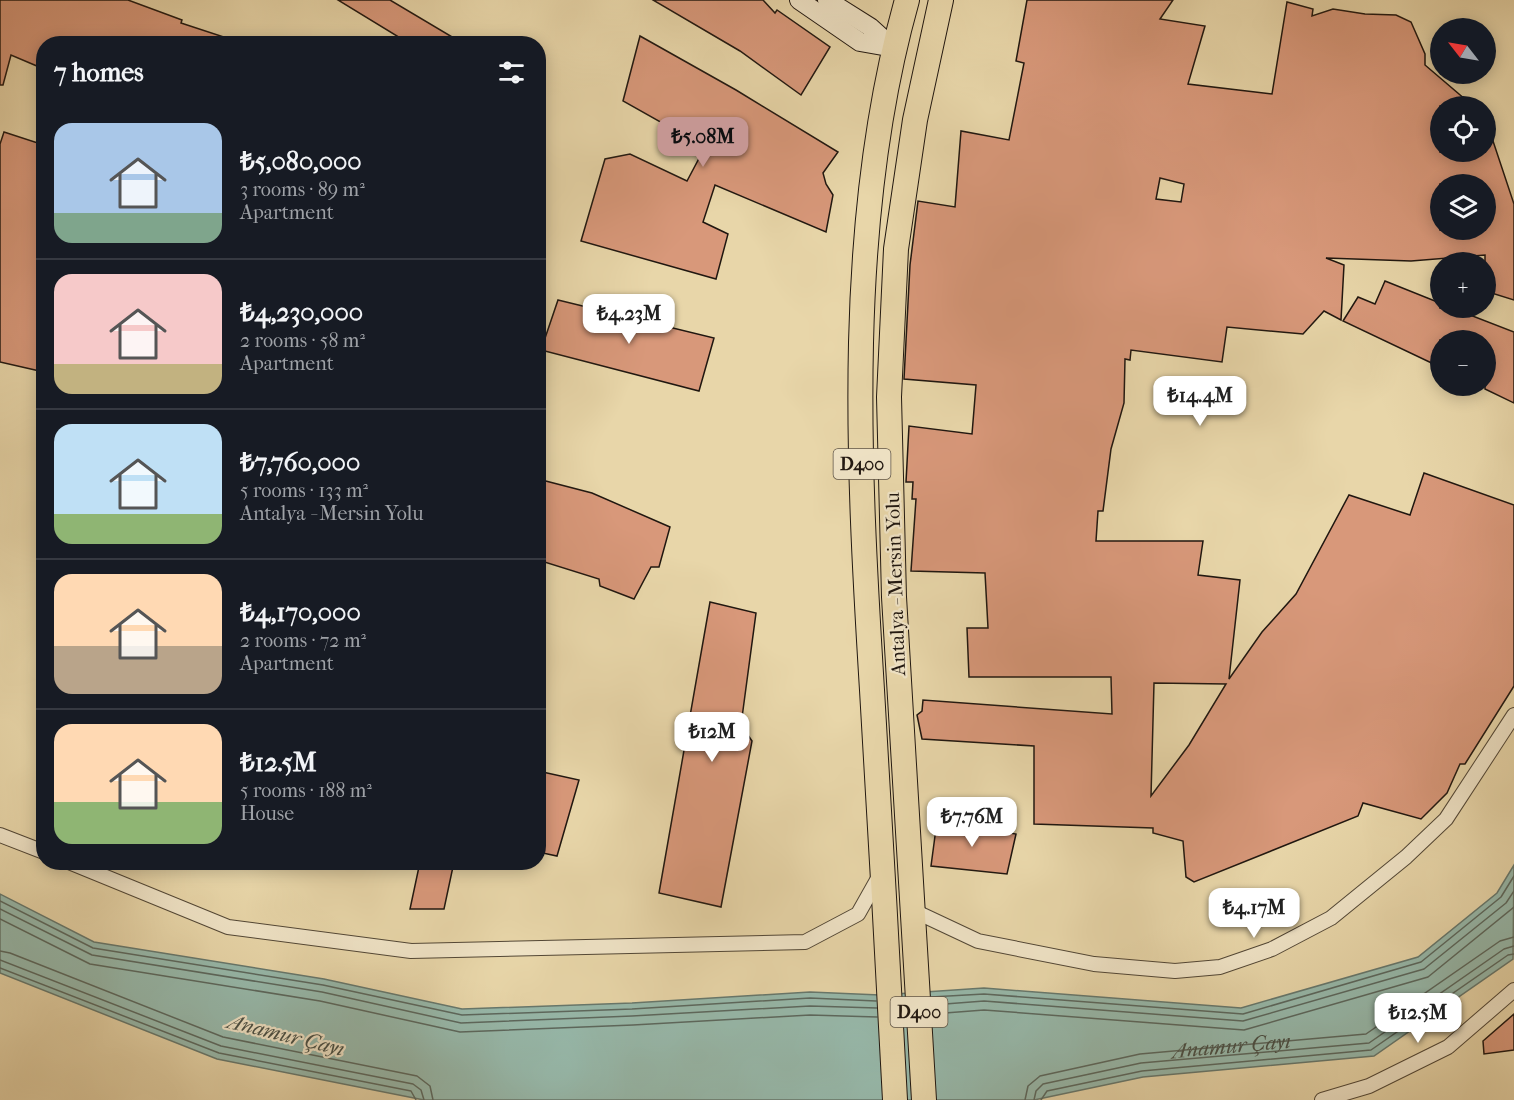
<!DOCTYPE html>
<html lang="en">
<head>
<meta charset="utf-8">
<style>
	:root { --surface:#171b24; --page:#20242c; --text:#f1f3f6; --muted:#9ea1a6; --line:#363941; --accent:#c59692 }
	body { margin:0; font-family:"IM FELL French Canon",serif; background:var(--page); color:var(--text); height:100vh; display:flex; flex-direction:column; font-size:22px; white-space:nowrap }
	* { box-sizing:border-box; margin:0 }
	p { font-size:20px; color:var(--muted) }
	.icon { flex:none; width:33px; height:33px; fill:none; stroke:currentColor; stroke-width:2; stroke-linecap:round; stroke-linejoin:round }
	.map { position:relative; flex:1; overflow:hidden }
	.drawer { position:absolute; left:36px; top:36px; width:510px; height:834px; display:flex; flex-direction:column; background:var(--surface); border-radius:24px; box-shadow:0 3px 15px #0003 }
	.drawer>* { flex:none }
	.needle { width:39px; rotate:301deg }
	.tools { position:absolute; left:1430px; top:18px; display:grid; gap:12px }
	.tools a { display:grid; place-items:center; width:66px; height:66px; border-radius:50%; background:var(--surface); box-shadow:0 3px 15px #0003; font-size:30px }
	.price { position:absolute; translate:-50% -51px; padding:0 14px; border-radius:12px; background:#fff; color:#222; font-size:20px; line-height:39px; filter:drop-shadow(0 2px 3px #0008) }
	.price::after { content:''; position:absolute; left:50%; top:36px; width:18px; height:14px; margin-left:-9px; background:inherit; clip-path:polygon(0 0,100% 0,50% 100%) }
	.price.current { background:var(--accent); color:#111 }
	ul { padding:0; list-style:none }
	li { display:flex; align-items:center; gap:18px; height:150px; padding:0 18px }
	li+li { border-top:2px solid var(--line) }
	li span { display:grid; place-items:center; flex:none; width:168px; height:120px; border-radius:18px; color:#555 }
	li>.icon { margin-inline-start:auto }
	span .icon { width:72px; height:72px; fill:#fffc; stroke-width:1 }
	li b { font-size:26px }
	h2 { display:flex; justify-content:space-between; align-items:center; height:72px; padding:0 18px; font-size:26px }
	.map>svg:first-child { display:block }
	.water { fill:#97b9ab; stroke:#67786d; stroke-width:1.5 }
	.lines { fill:none; stroke-linecap:round; stroke-linejoin:round }
	.shore { stroke:#5c685e; stroke-width:1.5 }
	.building { fill:#d8987a; stroke:#201710; stroke-width:1.5; fill-rule:evenodd }
	.street-casing { stroke:#524736; stroke-width:16 }
	.secondary-casing { stroke:#201710; stroke-width:20 }
	.highway-casing { stroke:#201710; stroke-width:26 }
	.street { stroke:#f0e4c7; stroke-width:14 }
	.secondary { stroke:#f0e4c7; stroke-width:18 }
	.highway { stroke:#e8d6a9; stroke-width:24 }
	.labels { text-anchor:middle; stroke-width:4.5; stroke-linejoin:round; paint-order:stroke }
	.shield { fill:#f0e4c7; stroke:#5e5447; stroke-width:1.5 }
	.shield-label { font-size:18px; font-weight:bold; fill:#201710 }
	.street-label { font-size:20px; fill:#201710; stroke:#f0e4c7 }
	.water-label { font-size:21px; font-style:italic; fill:#4a5046; stroke:#f0e4c7 }
</style>
</head>
<body>
<div class="map">
<svg width="1514" height="1100" viewBox="0 0 1514 1100">
	<rect width="100%" height="100%" fill="#e8d6a9"/>
	<filter id="stains"><feTurbulence type="fractalNoise" baseFrequency=".00333" numOctaves="4"/><feColorMatrix values="0 0 0 0 .2 0 0 0 0 .09 0 0 0 0 .02 0 0 0 .5 -.17"/></filter>
	<radialGradient id="worn" r=".72"><stop offset=".6" stop-color="#630" stop-opacity="0"/><stop offset="1" stop-color="#630" stop-opacity=".3"/></radialGradient>
	<path class="water" d="M1514 865 1513 959 1374 1056 1143 1077 1034 1100H424L217 1059 0 973V894L94 942 324 979 462 1009 632 1003 810 992 880 995 984 988 1241 1008 1418 957 1497 893Z"/>
	<g class="lines">
		<g class="shore">
			<path d="M0 901 93 948 323 985 462 1015 632 1009 810 998 876 1001"/>
			<path d="M0 909 92 955 322 992 461 1023 632 1016 810 1006 877 1008"/>
			<path d="M0 919 90 964 320 1001 460 1032 633 1025 810 1015 877 1017"/>
			<path d="M0 951 10 953 223 1037 417 1076 430 1086 433 1100"/>
			<path d="M0 960 221 1046 413 1084 421 1090 424 1100"/>
			<path d="M0 968 219 1053 411 1091 416 1100"/>
			<path d="M931 997 984 994 1243 1014 1421 962 1501 897 1514 876"/>
			<path d="M932 1005 984 1001 1243 1021 1424 969 1506 903 1514 891"/>
			<path d="M932 1014 984 1010 1244 1030 1428 977 1514 907"/>
			<path id="s1" d="M1025 1100 1028 1086 1040 1076 1140 1054 1366 1034 1500 941 1514 937"/>
			<path d="M1034 1100 1036 1091 1043 1084 1141 1063 1369 1043 1504 949 1514 946"/>
			<path d="M1041 1100 1047 1091 1142 1071 1371 1050 1508 955 1514 954"/>
		</g>
	</g>
	<g class="building">
		<path d="M0 0H128L182 20 181 23 236 41V44H44V69L11 55 3 85H0Z"/>
		<path d="M338 0H390L464 44H410Z"/>
		<path d="M653 0H763L775 13 777 10 830 47 801 95 740 51Z"/>
		<path d="M1027 0H1173L1160 19 1205 26 1188 84 1272 94 1287 2 1313 9 1312 16 1333 9 1365 14 1396 15 1411 22 1425 54V65L1473 106H1440V152H1485V126H1488L1514 204V300L1485 291V255L1411 261 1326 258 1344 265 1341 320 1324 311 1303 334 1227 327 1222 362 1131 350 1130 360 1125 359 1124 403 1111 449 1103 511H1098L1096 541H1203L1198 575 1240 580 1229 679 1262 632 1296 594 1349 495 1410 515 1424 473 1514 505V686L1465 764H1460L1447 793 1421 819 1363 803 1358 816 1194 882 1186 877 1183 841 1153 833V828L1034 824V746L922 739 917 715 922 711 923 700 1112 714 1111 677H969L967 628H988L985 573 911 571 916 499H912L913 482H906L909 426 972 434 976 385 904 379 910 265 918 201 955 207 961 131 1009 140 1024 63 1016 61ZM1160 178 1184 184 1181 202 1156 199ZM1440 184H1485V230H1440ZM1154 683 1226 684 1189 745 1151 796Z"/>
		<path d="M640 36 736 90 838 152 823 173 826 184 833 195 826 232 715 185 703 222 728 234 716 279 581 241 605 159 630 154 687 181 705 147 623 101Z"/>
		<path d="M4 132 44 145V372L0 362V144Z"/>
		<path d="M1385 281 1440 303V308H1452L1514 332V403L1485 389V340H1440V367L1343 321 1358 297 1375 304Z"/>
		<path d="M558 300 714 338 699 391 541 350Z"/>
		<path d="M538 479 592 493 670 527 659 567H651L634 599 600 586 599 579 538 560Z"/>
		<path d="M710 602 756 613 741 725 752 741 721 907 659 893Z"/>
		<path d="M538 771 579 780 557 856 538 852Z"/>
		<path d="M937 821 1016 834 1007 874 931 866Z"/>
		<path d="M420 862H454L444 909H410Z"/>
		<path d="M1514 1014V1050L1484 1054 1483 1041Z"/>
	</g>
	<g class="lines">
		<g class="street-casing">
			<g id="street">
				<path d="M0 835 44 852"/>
				<path d="M69 862 228 927 411 951 805 942 858 914 880 875"/>
				<path d="M912 910 978 941 1094 964 1175 971 1220 967 1272 949 1331 918 1406 857 1446 819 1514 715"/>
				<path d="M1322 1100 1369 1086 1448 1047 1514 990"/>
			</g>
		</g>
		<g class="secondary-casing">
			<g id="secondary">
				<path d="M799 0 860 42 894 48"/>
				<path d="M827 0 870 27 892 47"/>
			</g>
		</g>
		<g class="highway-casing">
			<g id="highway">
				<path d="M895 1100C888 963 880 827 872 690 858 464 845 220 907 0"/>
				<path d="M924 1100 894 597 889 397 896 249 915 120 941 0"/>
			</g>
		</g>
		<use href="#street" class="street"/>
		<use href="#secondary" class="secondary"/>
		<use href="#highway" class="highway"/>
	</g>
	<g class="labels">
		<g class="shield">
			<rect x="833.5" y="449" width="57" height="30" rx="4.5"/>
			<rect x="890.5" y="997" width="57" height="30" rx="4.5"/>
		</g>
		<g class="shield-label">
			<text x="862" y="470">D400</text>
			<text x="919" y="1018">D400</text>
		</g>
		<g class="street-label">
			<text transform="translate(895 584) rotate(-92)" y="7">Antalya - Mersin Yolu</text>
		</g>
		<g class="water-label">
			<text transform="translate(286 1035) rotate(14)" y="7">Anamur Çayı</text>
			<text dy="7" stroke="none"><textPath href="#s1" startOffset="224">Anamur Çayı</textPath></text>
		</g>
	</g>
	<rect width="100%" height="100%" filter="url(#stains)"/>
	<rect width="100%" height="100%" fill="url(#worn)"/>
</svg>
<div class="tools">
<a><svg class="needle" viewBox="-14 -14 28 28"><path d="M0-13l5 13h-10z" fill="#e53935"/><path d="M0 13l5-13h-10z" fill="#9ea1a6"/></svg></a>
<a><svg class="icon" aria-label="locate" viewBox="0 0 24 24"><circle cx="12" cy="12" r="6"/><path d="M12 2v4M12 18v4M2 12h4M18 12h4"/></svg></a>
<a><svg class="icon" aria-label="layers" viewBox="0 0 24 24"><path d="M12 4l9 5-9 5-9-5zM3 14l9 5 9-5"/></svg></a>
<a>+</a>
<a>−</a>
</div>
<b class="price current" style="left:703px;top:168px">₺5.08M</b>
<b class="price" style="left:629px;top:345px">₺4.23M</b>
<b class="price" style="left:1200px;top:427px">₺14.4M</b>
<b class="price" style="left:712px;top:763px">₺12M</b>
<b class="price" style="left:972px;top:848px">₺7.76M</b>
<b class="price" style="left:1254px;top:939px">₺4.17M</b>
<b class="price" style="left:1418px;top:1044px">₺12.5M</b>
<section class="drawer">
<h2>7 homes<svg class="icon" aria-label="filters" viewBox="0 0 24 24"><path d="M4 7h16M4 17h16"/><circle cx="9" cy="7" r="2"/><circle cx="15" cy="17" r="2"/></svg></h2>
<ul>
<li><span style="background:linear-gradient(#a9c7e8 75%,#7fa58c 0)"><svg class="icon" aria-label="home" viewBox="0 0 24 24"><path d="M3 11l9-7 9 7M6 9v11h12V9"/></svg></span><div><b>₺5,080,000</b><p>3 rooms · 89 m²</p><p>Apartment</p></div></li>
<li><span style="background:linear-gradient(#f6c9c9 75%,#c2b280 0)"><svg class="icon" aria-label="home" viewBox="0 0 24 24"><path d="M3 11l9-7 9 7M6 9v11h12V9"/></svg></span><div><b>₺4,230,000</b><p>2 rooms · 58 m²</p><p>Apartment</p></div></li>
<li><span style="background:linear-gradient(#bfe0f5 75%,#8fb573 0)"><svg class="icon" aria-label="home" viewBox="0 0 24 24"><path d="M3 11l9-7 9 7M6 9v11h12V9"/></svg></span><div><b>₺7,760,000</b><p>5 rooms · 133 m²</p><p>Antalya - Mersin Yolu</p></div></li>
<li><span style="background:linear-gradient(#ffd9b3 60%,#b9a48a 0)"><svg class="icon" aria-label="home" viewBox="0 0 24 24"><path d="M3 11l9-7 9 7M6 9v11h12V9"/></svg></span><div><b>₺4,170,000</b><p>2 rooms · 72 m²</p><p>Apartment</p></div></li>
<li><span style="background:linear-gradient(#ffd9b3 65%,#8fb573 0)"><svg class="icon" aria-label="home" viewBox="0 0 24 24"><path d="M3 11l9-7 9 7M6 9v11h12V9"/></svg></span><div><b>₺12.5M</b><p>5 rooms · 188 m²</p><p>House</p></div></li>
</ul>
</section>
</div>
</body>
</html>
